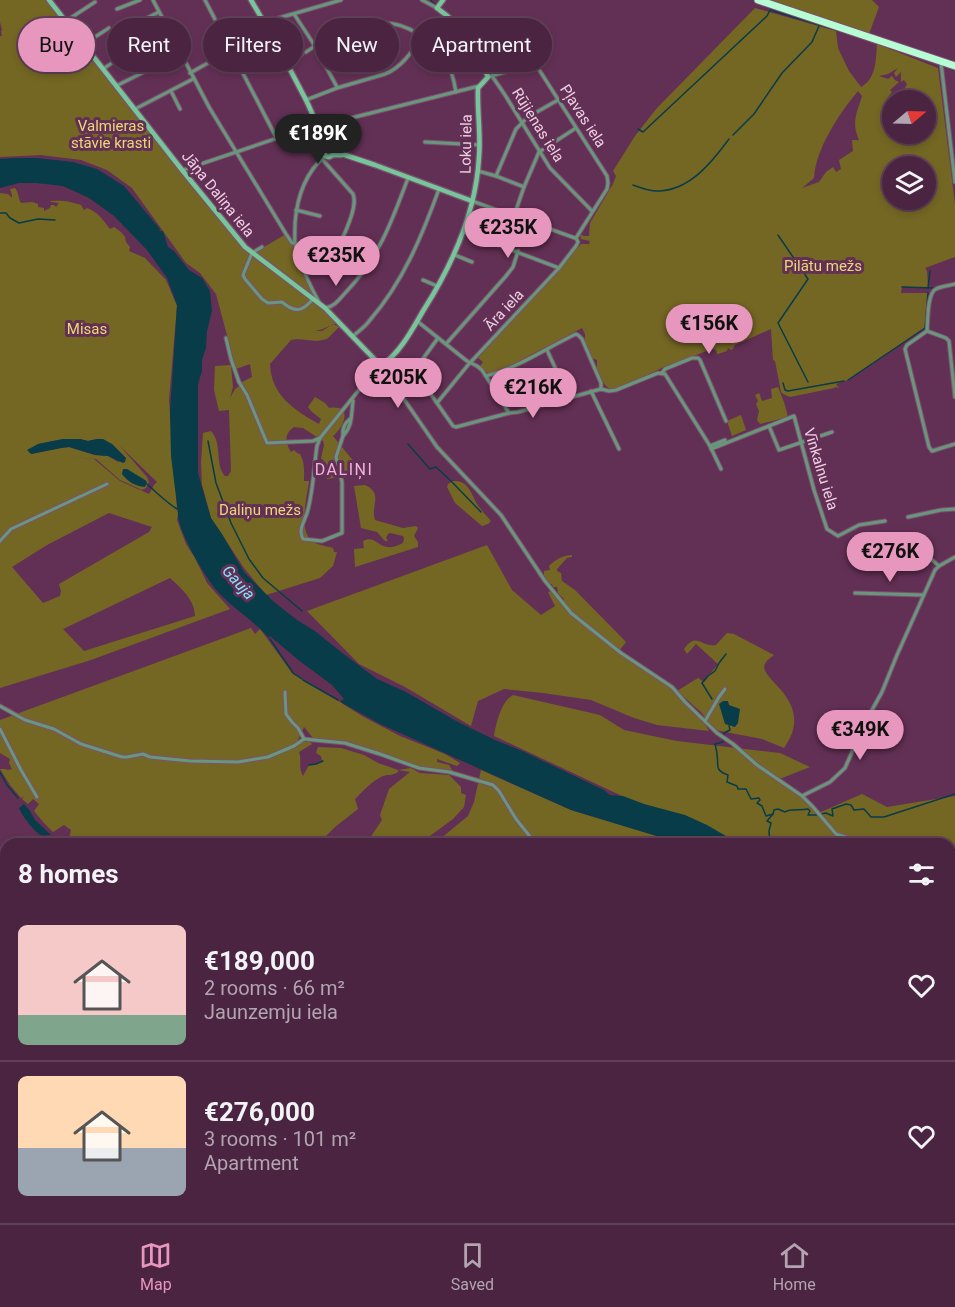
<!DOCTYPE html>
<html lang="en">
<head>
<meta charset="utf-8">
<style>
	:root { --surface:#4a2440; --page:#54304b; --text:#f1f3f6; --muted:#b2a4b1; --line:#614159; --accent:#e797bd }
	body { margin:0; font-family:Roboto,sans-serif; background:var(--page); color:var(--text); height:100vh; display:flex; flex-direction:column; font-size:22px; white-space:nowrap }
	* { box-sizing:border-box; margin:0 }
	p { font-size:20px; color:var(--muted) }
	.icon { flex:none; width:33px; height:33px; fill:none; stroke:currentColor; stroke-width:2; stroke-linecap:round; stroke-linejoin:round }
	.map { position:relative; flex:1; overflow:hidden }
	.side { position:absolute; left:0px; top:838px; width:956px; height:386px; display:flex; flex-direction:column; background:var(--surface); border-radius:18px 18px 0 0; box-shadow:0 3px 9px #0003,0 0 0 2px var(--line) }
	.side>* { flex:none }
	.guide { position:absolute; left:18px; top:18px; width:600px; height:54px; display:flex; gap:12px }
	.needle { width:39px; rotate:71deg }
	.tools { position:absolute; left:882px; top:90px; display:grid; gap:12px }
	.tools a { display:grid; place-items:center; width:54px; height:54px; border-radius:50%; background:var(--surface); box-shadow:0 3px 9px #0003,0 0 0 2px var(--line); font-size:30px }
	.price { position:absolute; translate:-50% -51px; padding:0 14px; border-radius:21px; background:var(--accent); color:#111; font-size:20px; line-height:39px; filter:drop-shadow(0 2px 3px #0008) }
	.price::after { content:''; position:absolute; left:50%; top:36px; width:18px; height:14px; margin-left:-9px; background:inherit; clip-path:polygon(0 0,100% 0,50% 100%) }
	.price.active { background:#222; color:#fff }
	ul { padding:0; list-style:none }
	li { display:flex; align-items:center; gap:18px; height:150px; padding:0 18px }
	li+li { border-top:2px solid var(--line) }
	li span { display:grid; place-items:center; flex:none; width:168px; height:120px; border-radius:9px; color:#555 }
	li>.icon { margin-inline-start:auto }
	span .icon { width:72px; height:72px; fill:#fffc; stroke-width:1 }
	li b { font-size:26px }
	h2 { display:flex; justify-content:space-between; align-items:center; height:72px; padding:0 18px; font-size:26px }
	.chip { padding:0 21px; border-radius:27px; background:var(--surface); box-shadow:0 3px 9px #0003,0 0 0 2px var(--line); font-size:21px; line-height:54px }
	.chip.active { background:var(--accent); color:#111 }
	.dock { display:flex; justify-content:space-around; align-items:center; height:84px; border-top:2px solid var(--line); background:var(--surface); font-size:16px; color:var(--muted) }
	.dock a { display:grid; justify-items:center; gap:3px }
	.dock .active { color:var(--accent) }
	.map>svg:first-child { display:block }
	.green { fill:#746724; fill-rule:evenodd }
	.water { fill:#073c48 }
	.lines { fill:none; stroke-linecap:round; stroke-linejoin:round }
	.stream { stroke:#073c48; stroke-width:1.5 }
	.street-casing { stroke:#7f5072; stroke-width:5 }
	.secondary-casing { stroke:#7f5072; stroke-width:7 }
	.highway-casing { stroke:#7f5072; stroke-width:9 }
	.street { stroke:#67987b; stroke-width:3 }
	.secondary { stroke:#75c699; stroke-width:4.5 }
	.highway { stroke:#b6fdd3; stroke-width:7 }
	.rail { stroke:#b189a5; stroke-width:1.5; stroke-dasharray:9 4.5; stroke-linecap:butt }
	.labels { text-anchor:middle; stroke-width:6; stroke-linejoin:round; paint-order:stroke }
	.street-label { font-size:15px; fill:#efcfe4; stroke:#633055 }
	.park-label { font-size:15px; fill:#ecd875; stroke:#633055 }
	.neighbourhood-label { font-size:16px; letter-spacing:1.5px; fill:#f1b3de; stroke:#633055 }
	.water-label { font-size:16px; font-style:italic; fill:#81e1fc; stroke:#633055 }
</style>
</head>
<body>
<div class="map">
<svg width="955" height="1223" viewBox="0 0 955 1223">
	<rect width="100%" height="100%" fill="#633055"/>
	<g class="green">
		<path d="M0 0H47L76 38 79 45H82L98 65V69L102 70 232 232 254 253 286 234 292 243H295L303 267 320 303 341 323C329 324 325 330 314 331H322L333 324 339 327 327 339 317 341 297 339 291 340 270 364C271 395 294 410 319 424L321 419 312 412 308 407 315 397 325 403 329 408C353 404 345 426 333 436L355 463 353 475 327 479 326 463 321 458 324 445 323 441 303 428 294 427C284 434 285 442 291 452L294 450 297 453 300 454C305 463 304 471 304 481H309C307 496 299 528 310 539 315 545 326 546 333 548L334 552H337L333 566 320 578 266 595 244 568 211 518 202 485 201 463 203 433 211 431C223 444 214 464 225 476H228L231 471 229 410 219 411 214 390 215 366 231 365 233 387 230 398 235 389 242 384V382L252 377 250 364 236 369 216 294 200 273 186 263 132 188 107 170 81 160 41 155 0 157V36H2L1 31 2 30 0 22Z"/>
		<path d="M766 0H872L879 7 869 34Z"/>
		<path d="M755 8 836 31 838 48 849 71 861 87C876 79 876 60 877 44L938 68 955 204V257L925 268 927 271 928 288 902 287 901 293H928L925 328 848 380 836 384 839 388 836 387 834 388 790 397 783 394 781 392 775 361 773 360 771 329 735 345 733 349 731 350 728 348 727 351 718 354H717L716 350 712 349 664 367 622 387 611 390 605 385 597 371V360L591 358 585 346V334L582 328 498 372 489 374 480 366 483 362 478 358 559 269 581 244H589L590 241 581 239 580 234 584 236H589L590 223 613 184 616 176 613 171 635 136 657 108ZM898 68 894 73 896 77 901 72V82L904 80 907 84 905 88 906 94 909 97 903 100H899H926V134H892V100H896L889 96 892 92 890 90 899 82 895 80 892 76 888 79 879 76 888 74ZM858 91 862 96C857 113 851 122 859 140H852L853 151 839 160 841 169 836 172 833 167 826 172 819 182 802 188 814 178C816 148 839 114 858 91ZM892 166H926V200H892Z"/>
		<path d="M15 188C19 193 18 198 21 203L32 202 38 204V207L44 208V211L50 208 51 205H54L56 207 59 203 51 202 50 201C63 200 69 201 81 205L84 210 87 208C98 212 103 220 110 229L114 227 121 232 125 237 126 242 130 247 129 251 145 258 166 280 177 306 169 400 177 508 178 514 177 520 186 544 195 558 207 583 230 609 91 660 0 688V193L8 194 12 198V195L10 189ZM63 439H80L88 441 97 439 112 444 126 458 118 462 108 456 95 455 69 447 61 448 31 454 38 444ZM120 446 157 482 154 485 149 494 120 481 94 459 64 456 96 459 120 480 142 490 146 488 149 482 147 477ZM109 513 152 527 149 532 59 584 61 591 60 596 43 603 12 567 47 545ZM170 578C181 588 195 600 195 616L84 651 63 629Z"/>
		<path d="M778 387 784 402 788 417 760 424 757 420 759 411 756 404 758 401 755 395 759 393 762 401 772 398 771 389Z"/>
		<path d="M741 415 746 430 732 436 727 421Z"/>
		<path d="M453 481C468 480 471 493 477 504 481 510 486 515 491 521L488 524 482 526 455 503 447 487 448 484Z"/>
		<path d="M365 485C384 494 370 506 375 520L403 528 416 526 418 528 414 536 418 542V547L355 567 354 549 364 548 363 541C374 535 377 546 388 547 394 548 398 545 403 543L404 539 403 536 390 533 388 534 386 538 388 541H385L377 532 361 528 354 486Z"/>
		<path d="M487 545 512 590 541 615 555 606 548 592 552 591 561 604 564 599 558 593 557 587H553L552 584H550L544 576V571L550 570 549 566C555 560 563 555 572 555V557L567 558 557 569V571L561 573 562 581 575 590 626 642 619 651 671 688 703 721 709 731 657 725 634 718 591 700 543 693 504 689 478 701 471 726 405 687 359 664 307 611Z"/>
		<path d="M251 628 255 634 260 629 293 674 332 697 362 716 400 736 445 754 460 763 457 766 437 759V762L449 765 454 773 437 768 424 770 357 745 328 739H314L304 727 297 742H310L312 744 299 752C302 760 298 768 303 776L309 765 316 764 322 761 321 756 316 753 318 747 341 748 364 755 378 763 398 770 411 768 420 773 449 775 461 787V793L466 795 464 807 453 819 419 844H366L382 820 380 815 389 789 410 772 398 770V772C392 776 389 774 383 776 372 781 364 790 355 799L358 809 335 827 318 844H70L68 843 71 830 64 825 53 832 44 823 34 811 39 804 33 799 28 804 22 799 24 796 21 798 10 785 0 769H6L7 770 12 769 9 763 10 759 0 753V720Z"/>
		<path d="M727 633 734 634 774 655C768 660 762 663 765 671 769 678 775 683 781 690 797 709 799 727 784 748L762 739 715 730 701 712 677 691 698 678 704 682 718 664 696 644 687 654 684 649C697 631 701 648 716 645Z"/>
		<path d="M513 695 600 715 624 730 677 741 780 753 810 767 777 780 821 812 862 794 887 807 955 796V965L950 962V844H747L637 803 494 736C496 724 501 701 513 695Z"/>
		<path d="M481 770 571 810 683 844H434L468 816 474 802Z"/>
		<path d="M0 911 6 917V960L0 954Z"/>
		<path d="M955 970V1222L953 1223H841L836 1218H950V971Z"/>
		<path d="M5 1003H6V1056L0 1048V1005Z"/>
		<path d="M6 1201V1218H129L134 1223H0V1206Z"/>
		<path d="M295 1218H505L507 1223H286Z"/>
		<path d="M513 1218H716L723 1223H518Z"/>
	</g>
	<g class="water">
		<path d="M13 158H37L73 162 97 169 124 186 160 229 159 231H163L168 247 174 251 189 270 202 278 210 291 212 311 207 331 206 348 202 360V371L198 384V473L211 518 222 534 244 572 274 602 297 620 315 631 341 652 377 679 404 691 458 722 495 740 520 750 604 790 610 795 623 796 644 804 685 815 707 825 726 836 746 844H683L571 810 380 724 342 703 340 701 344 699 332 685 297 659 270 636 269 638 268 637C254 621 235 610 220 594 208 583 176 529 178 513L171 456 170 412 177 305 167 278 147 250 114 216 89 198 63 186 36 183H19L0 188V159Z"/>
		<path d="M63 439H80L88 441 97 439H103L112 444 126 458 125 462 123 463 108 456 95 455 69 447 61 448 31 454 27 450 38 444Z"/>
		<path d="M123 469H127L145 480 147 482 145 487C135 486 128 482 122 474Z"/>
		<path d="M723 701H728L729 705 740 709 738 723 735 727 725 724 719 704Z"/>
		<path d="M24 804 30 811 35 820 51 835C48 835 43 836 41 835 35 833 21 814 19 808Z"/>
	</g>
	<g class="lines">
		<g class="stream">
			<path d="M431 0 432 2 435 4"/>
			<path d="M638 129 643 132 767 16 770 10 846 33"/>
			<path d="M733 135 754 114 782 73 812 42 819 26"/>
			<path d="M633 185C641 188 651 192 660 191 691 189 712 162 729 139"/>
			<path d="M0 213H6L10 218 19 223 38 219 55 220"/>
			<path d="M778 235 808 279 778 323 808 382"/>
			<path d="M902 287 933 288"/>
			<path d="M928 288 930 271"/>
			<path d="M848 380 925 328 928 293"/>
			<path d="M783 383 785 390 788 391 844 381"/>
			<path d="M208 441 216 483 231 523 249 559 263 578 302 611"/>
			<path d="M408 444 430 469 436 467 453 483 481 512"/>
			<path d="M147 484C157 493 166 502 177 509"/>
			<path d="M270 639 293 673 302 679"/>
			<path d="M303 680 338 700"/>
			<path d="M712 699 702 683 708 676 715 671 719 663 726 654"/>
			<path d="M723 736 724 733 730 730 729 726"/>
			<path d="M723 740V742L715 744C716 748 717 751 717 755 719 766 714 770 728 775L727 782 737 786 738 789H746L751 799 759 798 760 800 757 803 762 806 766 816 773 814 767 821 771 823 769 831 770 844"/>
			<path d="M309 765 316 764 323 761"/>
			<path d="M0 772 7 785 18 798"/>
			<path d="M773 814 774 810 778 809 785 812C791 808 800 811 808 809L810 811 808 815H818"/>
			<path d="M821 814 826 813 833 816 832 809 846 804 851 805 854 810 864 809 871 817H884L955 794"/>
			<path d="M249 842 250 844"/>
			<path d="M0 1183 3 1187 0 1189"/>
			<path d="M196 1218 202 1223"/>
			<path d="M513 1218 518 1223"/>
			<path d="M508 1221 510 1223"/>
			<path d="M483 1223 490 1218"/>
		</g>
		<g class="street-casing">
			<g id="street">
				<path d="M153 0 209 107 286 234 292 243H295"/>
				<path d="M205 0 276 137"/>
				<path d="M422 0 437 8"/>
				<path d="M117 9 140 0"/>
				<path d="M294 14 313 43 337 87"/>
				<path d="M66 21 95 2"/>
				<path d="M265 22 341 0"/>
				<path d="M133 25 159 12"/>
				<path d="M313 43C332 35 364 23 385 23 406 23 432 40 444 57 451 67 454 80 456 92"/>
				<path d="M84 44 109 28"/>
				<path d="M306 52 315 46"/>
				<path d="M287 63 302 54"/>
				<path d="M941 63 955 182"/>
				<path d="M103 69 128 52"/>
				<path d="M190 73 217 58"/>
				<path d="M492 76 505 95 550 168 592 211"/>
				<path d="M116 86 180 54"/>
				<path d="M171 91 180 109"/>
				<path d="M306 100 337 88 385 74C402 67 412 52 421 37"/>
				<path d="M135 109 193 79"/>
				<path d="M319 126 479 86"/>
				<path d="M425 142 480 145"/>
				<path d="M183 170 316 125"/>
				<path d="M478 171 496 176 524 187"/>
				<path d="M496 176 516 129 528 117 558 100"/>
				<path d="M472 201 575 238"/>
				<path d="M296 210 320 216"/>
				<path d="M514 216 524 187 539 152 576 128"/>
				<path d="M464 232 559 268"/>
				<path d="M262 247 252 253 243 275 245 279 262 299 268 303 282 302C295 313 302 312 313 299"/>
				<path d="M455 255 472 262"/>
				<path d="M299 256C335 249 338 255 351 217 353 210 356 202 353 194L322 159"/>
				<path d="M423 280 437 286"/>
				<path d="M955 284C949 286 941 286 936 289 927 293 928 321 927 331L907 345 905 349 929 447 932 451 955 444"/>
				<path d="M319 302C310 286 302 268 296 250 294 242 295 231 295 223 297 198 305 173 325 156"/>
				<path d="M325 308C335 307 340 298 347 291 379 257 392 221 408 178"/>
				<path d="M417 321 467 361 477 366 482 370 509 413"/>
				<path d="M927 331 946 338 949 341 955 397"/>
				<path d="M353 336C359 331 366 326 370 320 403 282 422 236 439 189"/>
				<path d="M226 338 231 359 239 382 247 395 267 443 313 441 320 438"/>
				<path d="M438 338 417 367 415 370 416 373 453 426 456 427 509 413 518 412 601 389"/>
				<path d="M446 344 506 276 513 267 518 251"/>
				<path d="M547 350 558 374 565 398"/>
				<path d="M512 367 523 387 530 409"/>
				<path d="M662 373 665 369 692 358H698L700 360 726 421"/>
				<path d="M486 376C518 368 546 348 576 334L578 335 582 339 601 383V389"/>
				<path d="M601 389 609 391 616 390 653 375 658 373 665 374 710 446 721 469"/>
				<path d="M591 391 619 449"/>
				<path d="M437 403 468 365 559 268 576 246 578 242 576 238 607 189 608 183 607 176 538 68 534 65H529L488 77"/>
				<path d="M350 419C345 423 342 429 343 436 353 425 351 415 353 401"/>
				<path d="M769 426 794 416 814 490 827 529 838 536 859 525 885 521"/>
				<path d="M343 436 336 457 342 482V533L322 541 303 539C298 530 304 522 307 513 313 494 314 466 317 446L320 438 376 369 381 366 437 447 501 515 545 581 571 613 621 653 672 687 685 702 717 733 733 744 757 765 802 796 813 807 836 834 867 844"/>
				<path d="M710 446 725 440"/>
				<path d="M711 449 769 426 779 450 832 432"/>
				<path d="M908 517 941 510 955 509"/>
				<path d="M0 541 11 529 107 484"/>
				<path d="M900 565 930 558 939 566"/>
				<path d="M855 593 923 595"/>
				<path d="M285 692 286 714 292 722 298 728 304 739"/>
				<path d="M0 706 25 720 54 729 81 744 122 757H127L143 754 150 757 190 761 238 762 268 757 294 746 304 739 345 743 380 754 419 768 449 772 493 785 499 791 516 819 536 844"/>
				<path d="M705 721 719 697 725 689"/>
				<path d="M0 729 21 770 37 797"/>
				<path d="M802 796 830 782 845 768 852 752 856 734 872 710 882 692 897 655 935 570 939 566 955 557"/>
				<path d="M950 880 955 882"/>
				<path d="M0 908 6 914"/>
				<path d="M950 939 955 942"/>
				<path d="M0 960 6 966"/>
				<path d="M509 1218 514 1223"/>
				<path d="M676 1218 678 1223"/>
			</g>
		</g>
		<g class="secondary-casing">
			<g id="secondary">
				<path d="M49 0 182 170 245 247 325 308 381 366C400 353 412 330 423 311 453 264 476 213 479 157 481 134 477 111 478 88L488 77C475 46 465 28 437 8L443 0"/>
				<path d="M251 0C270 32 288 65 305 98 313 113 321 140 333 151L375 165 472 201"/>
				<path d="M323 139 325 156 329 157 333 155H342"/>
				<path d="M0 1055 6 1063"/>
				<path d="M132 1218 137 1223"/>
			</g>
		</g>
		<g class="highway-casing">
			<path id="highway" d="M758 0 955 66"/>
		</g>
		<use href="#street" class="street"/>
		<use href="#secondary" class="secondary"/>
		<use href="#highway" class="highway"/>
		<g class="rail">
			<path d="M0 981 6 987"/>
			<path d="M247 1218 252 1223"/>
		</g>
	</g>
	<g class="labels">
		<g class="street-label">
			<text transform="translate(583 116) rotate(57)" y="5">Pļavas iela</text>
			<text transform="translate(538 125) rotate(58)" y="5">Rūjienas iela</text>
			<text transform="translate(466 144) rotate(-89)" y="5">Loku iela</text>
			<text transform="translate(218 194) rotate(51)" y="5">Jāņa Daliņa iela</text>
			<text transform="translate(504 310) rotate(-47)" y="5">Āra iela</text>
			<text transform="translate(821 469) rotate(73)" y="5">Vīnkalnu iela</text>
		</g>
		<g class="park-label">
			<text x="111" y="131">Valmieras<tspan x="111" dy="17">stāvie krasti</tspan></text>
			<text x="823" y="271">Pilātu mežs</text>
			<text x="87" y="334">Misas</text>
			<text x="260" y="515">Daliņu mežs</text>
		</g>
		<g class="neighbourhood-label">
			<text x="344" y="475">DALIŅI</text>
		</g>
		<g class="water-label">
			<text transform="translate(239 582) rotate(48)" y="6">Gauja</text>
		</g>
	</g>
</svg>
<div class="tools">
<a><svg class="needle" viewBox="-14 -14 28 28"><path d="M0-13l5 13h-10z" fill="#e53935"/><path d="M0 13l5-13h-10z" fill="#b2a4b1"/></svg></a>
<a><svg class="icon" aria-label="layers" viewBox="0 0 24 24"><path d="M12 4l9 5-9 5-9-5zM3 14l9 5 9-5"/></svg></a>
</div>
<b class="price active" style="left:318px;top:165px">€189K</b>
<b class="price" style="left:508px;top:259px">€235K</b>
<b class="price" style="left:336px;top:287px">€235K</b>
<b class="price" style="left:709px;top:355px">€156K</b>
<b class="price" style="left:398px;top:409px">€205K</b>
<b class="price" style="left:533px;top:419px">€216K</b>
<b class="price" style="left:890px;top:583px">€276K</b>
<b class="price" style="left:860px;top:761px">€349K</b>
<div class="guide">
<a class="chip active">Buy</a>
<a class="chip">Rent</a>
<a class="chip">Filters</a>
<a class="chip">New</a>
<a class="chip">Apartment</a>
</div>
<section class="side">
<h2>8 homes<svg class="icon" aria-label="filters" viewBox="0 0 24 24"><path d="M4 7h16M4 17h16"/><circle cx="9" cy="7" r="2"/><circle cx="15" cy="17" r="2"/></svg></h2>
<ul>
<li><span style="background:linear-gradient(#f6c9c9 75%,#7fa58c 0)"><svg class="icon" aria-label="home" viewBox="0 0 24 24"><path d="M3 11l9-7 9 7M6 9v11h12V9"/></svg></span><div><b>€189,000</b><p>2 rooms · 66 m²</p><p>Jaunzemju iela</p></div><svg class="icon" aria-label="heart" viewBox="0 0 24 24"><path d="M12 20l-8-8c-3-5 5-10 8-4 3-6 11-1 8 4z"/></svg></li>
<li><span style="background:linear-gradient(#ffd9b3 60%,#9aa5b1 0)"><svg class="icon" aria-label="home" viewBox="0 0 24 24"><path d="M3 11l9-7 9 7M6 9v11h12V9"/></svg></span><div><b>€276,000</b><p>3 rooms · 101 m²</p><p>Apartment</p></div><svg class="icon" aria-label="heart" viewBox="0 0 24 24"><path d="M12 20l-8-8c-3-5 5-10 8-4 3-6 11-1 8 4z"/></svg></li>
</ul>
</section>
</div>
<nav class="dock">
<a class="active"><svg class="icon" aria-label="map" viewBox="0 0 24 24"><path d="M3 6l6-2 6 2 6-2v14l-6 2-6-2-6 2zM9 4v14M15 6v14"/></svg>Map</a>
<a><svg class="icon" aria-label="saved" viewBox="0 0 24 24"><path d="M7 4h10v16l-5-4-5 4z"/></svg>Saved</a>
<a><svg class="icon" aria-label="home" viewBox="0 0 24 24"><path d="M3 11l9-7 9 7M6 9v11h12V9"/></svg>Home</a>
</nav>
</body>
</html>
